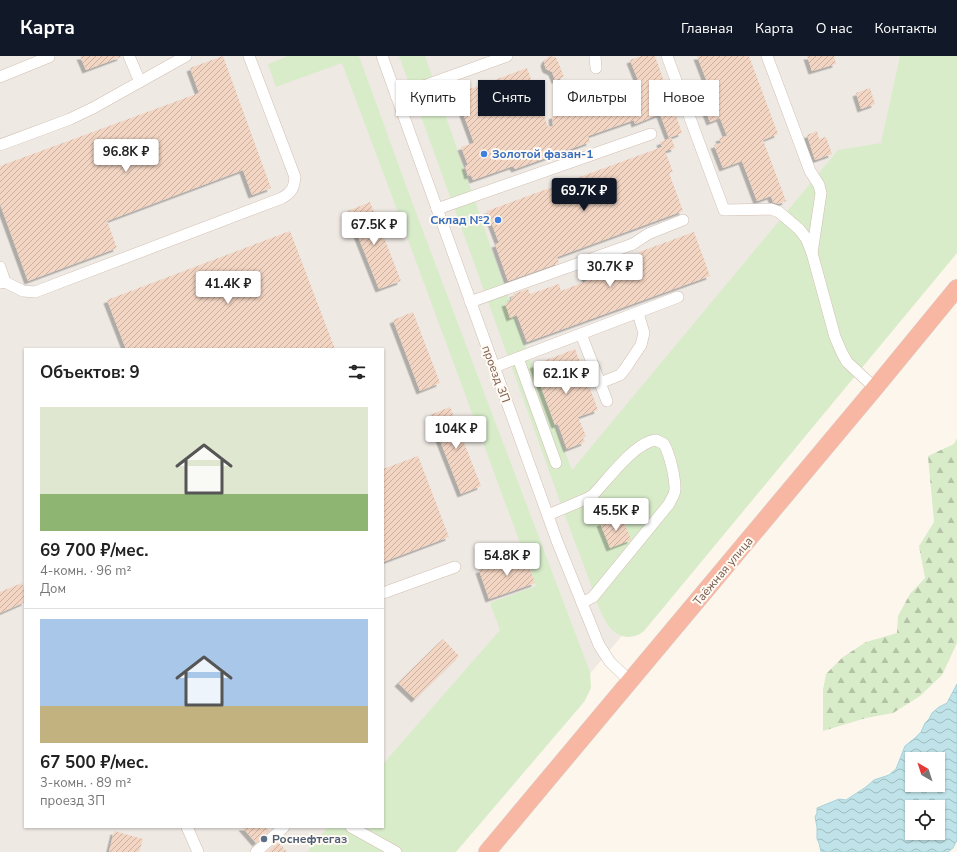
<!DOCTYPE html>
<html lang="ru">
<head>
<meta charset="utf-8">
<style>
	:root { --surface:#fff; --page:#f2f2f2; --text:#222; --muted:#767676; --line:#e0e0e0; --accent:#111827 }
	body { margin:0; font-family:"Nunito Sans",sans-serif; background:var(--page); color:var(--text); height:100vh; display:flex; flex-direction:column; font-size:15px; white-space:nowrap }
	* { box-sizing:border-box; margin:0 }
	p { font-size:13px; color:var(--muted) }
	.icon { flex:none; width:22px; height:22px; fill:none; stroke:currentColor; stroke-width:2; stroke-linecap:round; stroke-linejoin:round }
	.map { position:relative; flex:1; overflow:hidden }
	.details { position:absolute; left:24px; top:292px; width:360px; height:480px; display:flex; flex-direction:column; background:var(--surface); border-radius:0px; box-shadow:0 1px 3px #0004 }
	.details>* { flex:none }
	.hud { position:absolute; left:396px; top:24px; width:380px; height:36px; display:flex; gap:8px }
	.needle { width:26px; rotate:321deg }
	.fabs { position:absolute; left:905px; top:696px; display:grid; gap:8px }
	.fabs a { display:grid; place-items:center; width:40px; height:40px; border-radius:0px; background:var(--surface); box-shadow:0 1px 3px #0004; font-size:20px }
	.price { position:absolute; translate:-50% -34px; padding:0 9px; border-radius:4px; background:#fff; color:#222; font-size:13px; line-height:26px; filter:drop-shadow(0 1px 2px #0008) }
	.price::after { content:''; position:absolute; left:50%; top:24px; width:12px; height:9px; margin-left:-6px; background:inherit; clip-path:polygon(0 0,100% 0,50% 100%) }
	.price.selected { background:var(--accent); color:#fff }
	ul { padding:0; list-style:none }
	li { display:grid; align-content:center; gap:8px; height:212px; padding:0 16px }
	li+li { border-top:1px solid var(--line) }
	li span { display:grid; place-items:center; height:124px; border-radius:0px; color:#555 }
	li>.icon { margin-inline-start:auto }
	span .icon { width:72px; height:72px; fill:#fffc; stroke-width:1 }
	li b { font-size:17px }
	h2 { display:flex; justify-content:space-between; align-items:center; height:48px; padding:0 16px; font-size:17px }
	.chip { padding:0 14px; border-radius:0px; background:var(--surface); box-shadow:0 1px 3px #0004; font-size:14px; line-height:36px }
	.chip.selected { background:var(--accent); color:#fff }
	header { display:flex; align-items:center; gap:24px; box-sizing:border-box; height:56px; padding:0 20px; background:var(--accent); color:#fff }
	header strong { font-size:19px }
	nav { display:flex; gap:22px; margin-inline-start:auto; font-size:14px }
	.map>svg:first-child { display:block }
	.industrial { fill:#efe9e4; fill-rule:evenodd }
	.green { fill:#d8ecc9 }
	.forest { fill:url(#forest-firs) }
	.water { fill:url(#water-waves); stroke:#a5d3da; fill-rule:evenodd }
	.building { fill:url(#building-hatch); filter:url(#shadow) }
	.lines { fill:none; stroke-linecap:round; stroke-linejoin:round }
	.minor-casing { stroke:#d1beb0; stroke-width:12 }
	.highway-casing { stroke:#dad1cd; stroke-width:18 }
	.minor { stroke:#fff; stroke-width:11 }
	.highway { stroke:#f7b7a3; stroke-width:17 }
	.shop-dot { fill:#3f7fe0; stroke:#fffaf3; stroke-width:1.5 }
	.service-dot { fill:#5c6f8a; stroke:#fffaf3; stroke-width:1.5 }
	.labels { text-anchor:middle; stroke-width:4; stroke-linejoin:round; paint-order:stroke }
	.shop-label { font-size:12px; font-weight:bold; fill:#366cbe; stroke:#fffaf3; text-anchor:start }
	.street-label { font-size:12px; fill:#7a5c4d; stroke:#fffaf3 }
	.service-label { font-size:12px; font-weight:bold; fill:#4e5e75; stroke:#fffaf3; text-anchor:start }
</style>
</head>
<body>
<header>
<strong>Карта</strong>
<nav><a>Главная</a><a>Карта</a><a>О нас</a><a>Контакты</a></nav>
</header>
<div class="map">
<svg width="957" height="796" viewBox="0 0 957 796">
	<defs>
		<pattern id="forest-firs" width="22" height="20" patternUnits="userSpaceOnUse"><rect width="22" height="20" fill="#d8ecc9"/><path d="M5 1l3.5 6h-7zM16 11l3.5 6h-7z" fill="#b4c2a5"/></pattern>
		<pattern id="water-waves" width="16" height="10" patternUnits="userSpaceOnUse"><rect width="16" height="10" fill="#bfe3e8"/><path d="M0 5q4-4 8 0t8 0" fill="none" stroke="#a0bbbe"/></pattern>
		<pattern id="building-hatch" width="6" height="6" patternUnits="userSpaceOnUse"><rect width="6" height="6" fill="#f3d5c3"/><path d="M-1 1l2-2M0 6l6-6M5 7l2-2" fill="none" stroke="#cab0a1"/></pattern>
		<filter id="shadow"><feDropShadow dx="-3.5" dy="3.5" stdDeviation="0" flood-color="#0004"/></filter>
	</defs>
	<rect width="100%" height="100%" fill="#fdf6ec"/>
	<path class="industrial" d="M0 0H957L637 562 439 796H0ZM25 293H383V771H25Z"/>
	<g class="green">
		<path d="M288 0H359L415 154 590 616 591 632 584 646 456 796H307L328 771H383V708L500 574 490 547 536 530 384 119 342 7 276 31 268 8Z"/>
		<path d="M399 0H425L524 287 572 414 838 94 881 87 900 0H957V197L644 575C632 585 617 582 608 569 598 554 593 534 587 518 572 479 558 440 544 401 496 268 448 134 399 0Z"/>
	</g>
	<path class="forest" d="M957 382V587L942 619 920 640 893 657 866 662 823 675V634L826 618 843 601 866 586 897 577 898 560 910 538 925 522 919 490 934 466 928 400 954 388Z"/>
	<path class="water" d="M957 628V784L953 792 948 796H821L819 787 817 783V771L815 761 817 757V752L839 743 846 744 866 731 874 724 889 719 896 713 905 690 915 682 921 676 925 667 929 663 932 657 939 651 947 647ZM912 703H938V729H912ZM912 751H938V777H912Z"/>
	<g class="building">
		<path d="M80 0H121V1L86 14Z"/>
		<path d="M223 0 271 132 252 139 243 114 107 165 117 192 28 225 0 148V110L199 37 190 12Z"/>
		<path d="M549 0 555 1 557 3 564 21 555 24 552 16 546 13 544 7 545 4Z"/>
		<path d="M641 0H655L682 77 669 82 660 58 635 68 634 64 588 80 590 86 515 113 513 110 473 124 471 119 468 120 465 110 468 109 461 91 474 87 456 38 527 12 548 71 553 70 552 60 640 29 630 4Z"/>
		<path d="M697 0H749L778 78 763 84 786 145 778 148 773 146 771 140 757 145 742 105 723 112 714 89 721 87 719 82 727 80 720 62 710 66 701 43 699 44 694 31 707 26Z"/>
		<path d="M807 0H834L836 8 812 15Z"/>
		<path d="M870 32 875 48 861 53 856 37Z"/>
		<path d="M817 75 819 83 826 81 832 98 815 104 807 79Z"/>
		<path d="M671 82 675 92 665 95 673 116 669 117 683 155 557 201 559 207 508 225 495 188 499 187 487 155 662 91 660 86Z"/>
		<path d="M370 146 401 225 379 233 348 155Z"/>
		<path d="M290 175 335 293H126L107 244Z"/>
		<path d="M694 176 710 220 527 286 517 259 510 262 505 247 512 245 511 242 514 241 513 238 528 233 530 238 559 228 561 235 587 225 584 217 615 206 618 214 643 205 639 196Z"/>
		<path d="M413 256 440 327 420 335 393 264Z"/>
		<path d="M575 293 598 354 578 361 586 380 583 382 585 386 567 393 558 368 555 369 533 309Z"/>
		<path d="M450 351 481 430 461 438 430 359Z"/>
		<path d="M418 400 449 481 383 506V413Z"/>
		<path d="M621 459 631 484 610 492 600 467Z"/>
		<path d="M524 498 535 527 489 543 479 514Z"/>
		<path d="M22 527 25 535V546L0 557V536Z"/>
		<path d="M443 583 459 600 415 643 398 627Z"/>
		<path d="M242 771H266L269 775 256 787Z"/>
		<path d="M114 775 143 783 139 796H109Z"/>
		<path d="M278 786 287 796H267Z"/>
	</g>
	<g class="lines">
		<g class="minor-casing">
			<g id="minor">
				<path d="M129 0 140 26"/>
				<path d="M382 0 557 485 599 589 610 606 630 625"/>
				<path d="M595 0 596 12"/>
				<path d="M667 0 724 154 771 153 779 156 799 173 806 182 812 197 835 281 842 297 847 306 875 332"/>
				<path d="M767 0 810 115 819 129 821 137 812 197"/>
				<path d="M0 21 49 1"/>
				<path d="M396 40 507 0"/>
				<path d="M0 89 70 63 93 52 186 0"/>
				<path d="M437 153 651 78"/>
				<path d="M0 211 5 226 0 227"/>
				<path d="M5 226 23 235 35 236 282 142C292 136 294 132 295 121L249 0"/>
				<path d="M470 246 633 188 648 178 683 164"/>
				<path d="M581 278 607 345"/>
				<path d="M518 302 556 407"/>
				<path d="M494 311 678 241"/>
				<path d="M600 327 620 319 625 313 641 289 644 277 638 257"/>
				<path d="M548 459 588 442 593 439C608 423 635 386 656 384L664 388C670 399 675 421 675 433 675 439 671 443 669 448L593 541 582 547"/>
				<path d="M383 537 455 511"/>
				<path d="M187 771 198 796"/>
				<path d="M351 771 396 796"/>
				<path d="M256 796 284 771"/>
			</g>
		</g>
		<g class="highway-casing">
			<path id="highway" d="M487 796 875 332 957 232"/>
		</g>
		<use href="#minor" class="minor"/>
		<use href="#highway" class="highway"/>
	</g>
	<g class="shop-dot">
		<circle cx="484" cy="98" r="4"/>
		<circle cx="498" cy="164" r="4"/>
	</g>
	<circle class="service-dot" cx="264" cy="783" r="4"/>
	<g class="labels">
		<g class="shop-label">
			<text x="492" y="102">Золотой фазан-1</text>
			<text x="490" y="168" text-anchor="end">Склад №2</text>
		</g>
		<g class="street-label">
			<text transform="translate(496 318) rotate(70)" y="4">проезд 3П</text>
			<text transform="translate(723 515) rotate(-50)" y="4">Таёжная улица</text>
		</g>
		<g class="service-label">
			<text x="272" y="787">Роснефтегаз</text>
		</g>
	</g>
</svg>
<div class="fabs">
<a><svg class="needle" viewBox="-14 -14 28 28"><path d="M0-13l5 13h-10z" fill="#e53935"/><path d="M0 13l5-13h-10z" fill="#767676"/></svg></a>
<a><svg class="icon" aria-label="locate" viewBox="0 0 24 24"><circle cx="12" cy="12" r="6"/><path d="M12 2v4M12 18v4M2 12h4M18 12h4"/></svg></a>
</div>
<b class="price" style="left:126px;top:117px">96.8K ₽</b>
<b class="price selected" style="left:584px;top:156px">69.7K ₽</b>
<b class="price" style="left:374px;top:190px">67.5K ₽</b>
<b class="price" style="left:610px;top:232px">30.7K ₽</b>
<b class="price" style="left:228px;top:249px">41.4K ₽</b>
<b class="price" style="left:566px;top:339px">62.1K ₽</b>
<b class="price" style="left:456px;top:394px">104K ₽</b>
<b class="price" style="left:616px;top:476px">45.5K ₽</b>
<b class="price" style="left:507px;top:521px">54.8K ₽</b>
<div class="hud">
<a class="chip">Купить</a>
<a class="chip selected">Снять</a>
<a class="chip">Фильтры</a>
<a class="chip">Новое</a>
</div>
<section class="details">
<h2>Объектов: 9<svg class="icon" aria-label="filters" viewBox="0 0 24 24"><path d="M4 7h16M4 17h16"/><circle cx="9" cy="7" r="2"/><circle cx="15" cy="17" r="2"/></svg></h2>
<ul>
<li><span style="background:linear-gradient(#dfe7d0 70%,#8fb573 0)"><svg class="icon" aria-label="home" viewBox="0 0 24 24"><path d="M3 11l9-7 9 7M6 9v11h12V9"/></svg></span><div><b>69 700 ₽/мес.</b><p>4-комн. · 96 m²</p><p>Дом</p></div></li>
<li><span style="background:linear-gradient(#a9c7e8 70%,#c2b280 0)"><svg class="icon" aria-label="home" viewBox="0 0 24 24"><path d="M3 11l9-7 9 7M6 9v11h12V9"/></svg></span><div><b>67 500 ₽/мес.</b><p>3-комн. · 89 m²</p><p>проезд 3П</p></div></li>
</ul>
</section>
</div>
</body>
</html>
